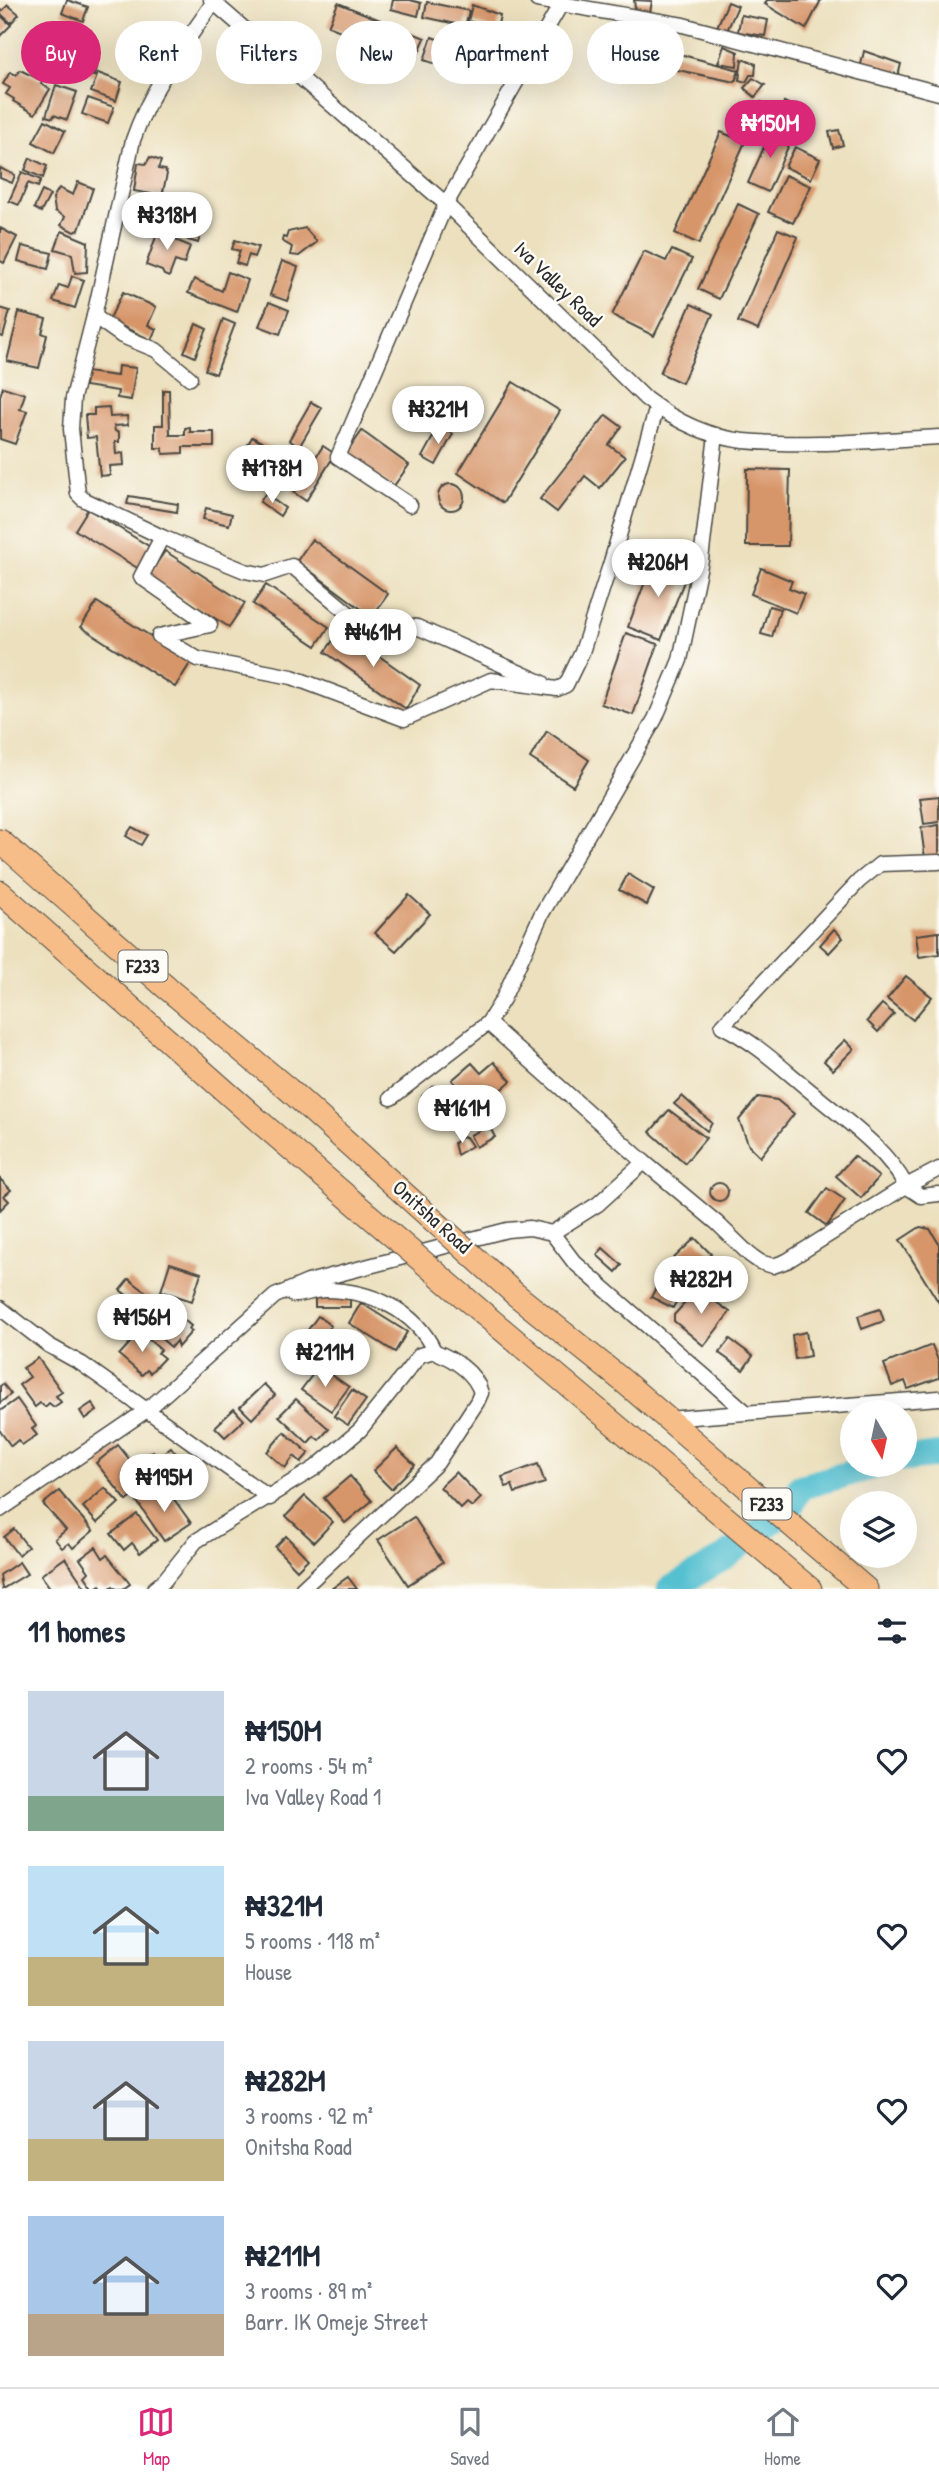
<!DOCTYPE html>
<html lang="en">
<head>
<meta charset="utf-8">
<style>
	:root { --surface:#fff; --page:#f2f2f3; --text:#1f2937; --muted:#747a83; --line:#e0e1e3; --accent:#db2777 }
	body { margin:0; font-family:"Patrick Hand",sans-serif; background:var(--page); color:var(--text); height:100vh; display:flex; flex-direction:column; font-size:26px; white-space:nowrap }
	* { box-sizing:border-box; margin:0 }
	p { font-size:23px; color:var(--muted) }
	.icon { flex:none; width:38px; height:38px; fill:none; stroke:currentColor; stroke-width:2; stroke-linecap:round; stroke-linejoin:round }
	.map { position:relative; height:1589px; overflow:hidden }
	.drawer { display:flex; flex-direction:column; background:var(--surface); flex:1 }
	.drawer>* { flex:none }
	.guide { position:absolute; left:21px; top:21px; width:898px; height:63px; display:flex; gap:14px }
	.needle { width:46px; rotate:171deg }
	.tools { position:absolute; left:840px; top:1400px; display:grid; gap:14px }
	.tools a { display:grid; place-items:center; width:77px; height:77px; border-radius:50%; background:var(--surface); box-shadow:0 7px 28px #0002; font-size:35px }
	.price { position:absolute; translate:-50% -60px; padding:0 16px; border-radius:24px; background:#fff; color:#222; font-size:23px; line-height:46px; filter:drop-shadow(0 2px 4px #0008) }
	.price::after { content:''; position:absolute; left:50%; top:42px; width:21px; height:16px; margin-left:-10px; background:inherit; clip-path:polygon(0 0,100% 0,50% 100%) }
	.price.selected { background:var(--accent); color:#fff }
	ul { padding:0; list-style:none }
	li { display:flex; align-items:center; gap:21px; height:175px; padding:0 28px }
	li span { display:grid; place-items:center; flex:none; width:196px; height:140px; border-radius:0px; color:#555 }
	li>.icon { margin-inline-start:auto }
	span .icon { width:84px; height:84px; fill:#fffc; stroke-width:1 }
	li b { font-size:30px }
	h2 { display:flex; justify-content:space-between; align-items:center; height:84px; padding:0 28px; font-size:30px }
	.tag { padding:0 24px; border-radius:32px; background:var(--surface); box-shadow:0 7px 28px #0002; font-size:24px; line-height:63px }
	.tag.selected { background:var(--accent); color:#fff }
	.tab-bar { display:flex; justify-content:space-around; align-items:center; height:98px; border-top:2px solid var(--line); background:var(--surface); font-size:19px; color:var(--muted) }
	.tab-bar a { display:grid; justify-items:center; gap:4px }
	.tab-bar .selected { color:var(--accent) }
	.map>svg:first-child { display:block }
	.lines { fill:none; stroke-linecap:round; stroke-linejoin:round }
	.river { stroke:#55c0d0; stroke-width:26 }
	.building { fill:#d7966b }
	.minor-casing { stroke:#484641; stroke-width:17 }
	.primary-casing { stroke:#484641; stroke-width:25 }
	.minor { stroke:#fff; stroke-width:14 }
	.primary { stroke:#f7bd88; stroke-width:23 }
	.primary-bridge-casing { stroke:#484641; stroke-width:25; stroke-linecap:butt }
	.primary-bridge { stroke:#f7bd88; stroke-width:23 }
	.labels { text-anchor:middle; stroke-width:5; stroke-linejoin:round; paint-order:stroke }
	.shield { fill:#fdfcf7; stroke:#6a6a68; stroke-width:2 }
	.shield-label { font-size:19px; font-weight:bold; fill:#2b2b2b }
	.street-label { font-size:21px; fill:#2b2b2b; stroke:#fdfcf7 }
</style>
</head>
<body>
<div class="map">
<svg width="939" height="1589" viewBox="0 0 939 1589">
	<rect width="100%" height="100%" fill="#fdfcf7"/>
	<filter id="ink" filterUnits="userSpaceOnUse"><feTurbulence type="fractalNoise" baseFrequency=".0143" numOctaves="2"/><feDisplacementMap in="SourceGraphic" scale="14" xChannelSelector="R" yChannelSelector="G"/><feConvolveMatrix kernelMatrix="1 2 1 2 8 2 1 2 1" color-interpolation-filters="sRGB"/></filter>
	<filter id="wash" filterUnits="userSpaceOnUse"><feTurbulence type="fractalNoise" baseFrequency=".00686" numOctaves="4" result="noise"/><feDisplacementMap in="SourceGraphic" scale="28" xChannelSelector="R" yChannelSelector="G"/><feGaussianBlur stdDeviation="1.57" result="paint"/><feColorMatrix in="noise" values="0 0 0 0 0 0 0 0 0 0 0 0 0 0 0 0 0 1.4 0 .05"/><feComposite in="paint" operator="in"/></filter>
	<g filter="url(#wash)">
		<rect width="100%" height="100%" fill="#ece0be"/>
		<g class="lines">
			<g class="river">
				<path d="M905 1459 939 1455"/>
				<path d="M670 1589 722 1559 790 1508 800 1487 880 1465"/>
			</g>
		</g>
		<g id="blocks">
			<g class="building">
				<path d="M67 0 88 7 83 21 62 13Z"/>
				<path d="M393 0H410L421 3 418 16 391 9Z"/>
				<path d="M634 0 652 1 650 13 635 8Z"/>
				<path d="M767 0H821L806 29 765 4Z"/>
				<path d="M427 2 469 11 465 26 424 17Z"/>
				<path d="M728 2 738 6 726 33 716 29Z"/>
				<path d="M338 3 425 38 415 61 399 54 395 62 383 57 386 49 328 26Z"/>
				<path d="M8 5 19 14 11 23 0 13Z"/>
				<path d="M472 5 500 15 497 29 468 21Z"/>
				<path d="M0 15 11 25 0 36Z"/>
				<path d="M741 15 768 20 765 36 738 32Z"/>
				<path d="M618 33 633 39 628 54 614 49Z"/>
				<path d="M432 37 450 44 453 37 465 41 462 49 479 55 472 76 424 60Z"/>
				<path d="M724 46 738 52 737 66 718 63Z"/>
				<path d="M656 48 739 70 735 82 654 65Z"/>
				<path d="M54 49 98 58 94 76 50 67Z"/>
				<path d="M864 51 901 64 897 80 860 69Z"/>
				<path d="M742 59 756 64 755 75H750L746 82 739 80Z"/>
				<path d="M20 70 43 81 41 84 50 89 35 114 13 101 14 99 6 94 10 88 3 84 10 72 16 75Z"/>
				<path d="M98 73 122 82 116 101 91 92Z"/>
				<path d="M753 78 765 85 755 97 744 88Z"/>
				<path d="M56 85 77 92 67 120 54 115 53 118 46 116Z"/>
				<path d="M88 98 114 107 108 123 82 114Z"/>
				<path d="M761 102 775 107 771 116 757 110Z"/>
				<path d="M784 102 803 111 792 132 773 124 777 119 771 116 776 108 781 112Z"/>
				<path d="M45 120 65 131 54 153 33 142Z"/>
				<path d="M772 129 792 138 768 192 748 183Z"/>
				<path d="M839 130 843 145 833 148 829 132Z"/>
				<path d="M721 132 745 142 699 244 675 233Z"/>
				<path d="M795 147 820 159 811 179 785 167Z"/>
				<path d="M150 157 161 161 158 169 165 170 167 174 162 196 134 191 138 163 146 164Z"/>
				<path d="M30 158 47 166 43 178 25 170Z"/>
				<path d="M0 168 15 175 12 183 0 178Z"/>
				<path d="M22 172 41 180 38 187 28 183 19 205 9 201Z"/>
				<path d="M785 175 811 186 793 223 768 212Z"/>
				<path d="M78 182 93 188 79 230 74 232 61 225 65 217 55 211 53 198 59 188 73 195Z"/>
				<path d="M42 191 50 195 41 212 34 208Z"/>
				<path d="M738 204 759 214 719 299 698 289Z"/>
				<path d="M192 223 203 226 198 243 188 240Z"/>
				<path d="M164 226 178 230 175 240 190 246 184 264 175 261 169 277 164 275 162 271 146 265 157 234 162 235Z"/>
				<path d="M0 228 17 237 4 263 0 261Z"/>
				<path d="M305 228 317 242 299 256 290 255 292 247 282 241 283 237 286 238 288 232Z"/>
				<path d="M778 229 798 237 758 330 738 322Z"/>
				<path d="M62 231 88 242 87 272 75 273 72 254 55 249Z"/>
				<path d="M235 240 258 247 254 257 249 255 245 266 236 263 240 251 232 249Z"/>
				<path d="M22 246 52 253 48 269 18 261Z"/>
				<path d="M672 250 692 259 654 336 612 315 644 251 666 261Z"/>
				<path d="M282 261 298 267 287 301 270 295Z"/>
				<path d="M228 272 248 280 237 312 188 293 194 279 222 291Z"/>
				<path d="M72 276 84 280 75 308 53 301 59 285 68 288Z"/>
				<path d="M123 292 156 307 148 325 156 329 151 340 109 320Z"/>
				<path d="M269 302 289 310 280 334 259 326Z"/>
				<path d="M691 304 713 314 682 383 660 373Z"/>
				<path d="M0 308 10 311 3 337 0 336Z"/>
				<path d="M19 312 46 319 42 333 47 335 39 368 7 361Z"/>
				<path d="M223 319 235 324 216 374 205 370Z"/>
				<path d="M196 324 207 329 195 357 184 352Z"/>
				<path d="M118 366 136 368 131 400 117 398 118 391 85 386 87 372 117 376Z"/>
				<path d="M513 382 560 411 503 503 458 473Z"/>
				<path d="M3 387 25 394 20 409 27 411 15 444 0 439V396Z"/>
				<path d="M163 390H169L170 435H185V428L190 427V432H214V447H183V453L164 454 162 448H155V425H163Z"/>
				<path d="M311 402 322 408 299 447 289 440Z"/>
				<path d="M109 407 110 417 127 416 128 425 114 426 115 431 119 433V442H115L116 454 123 453 124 465 109 466 110 475 100 476 96 437 87 438 85 415H94V408Z"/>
				<path d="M606 415 622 427 609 445 625 457 600 488 585 476 557 512 540 499Z"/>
				<path d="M439 426 453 434 436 465 422 457Z"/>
				<path d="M362 431 409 465 393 487 346 454Z"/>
				<path d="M252 437 297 461 282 489 237 465Z"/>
				<path d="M323 446 335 454 306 501 293 492Z"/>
				<path d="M747 469 790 470 788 546H746Z"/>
				<circle cx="451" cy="497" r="13"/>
				<path d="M265 494 285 508 280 516 260 502Z"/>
				<path d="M129 496 178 504 177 512 127 504Z"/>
				<path d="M206 508 232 514 229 525 203 519Z"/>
				<path d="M88 509 152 548 139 569 75 530Z"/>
				<path d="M312 539 388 594 372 617 297 561Z"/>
				<path d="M165 551 245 603 229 627 148 576Z"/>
				<path d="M654 558 688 571 661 640 628 627Z"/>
				<path d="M761 568 792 581 789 588 804 594 796 613 751 594Z"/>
				<path d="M266 585 329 627 316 646 253 604Z"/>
				<path d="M97 602 191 662 175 687 81 627Z"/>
				<path d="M769 606 780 609 772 637 761 634Z"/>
				<path d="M341 629 420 685 406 709 325 652Z"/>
				<path d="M626 633 658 644 633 715 601 704Z"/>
				<path d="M547 731 589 760 573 786 530 758Z"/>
				<path d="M939 796V822L924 824 920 798Z"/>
				<path d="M939 825V856L925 858 921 828Z"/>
				<path d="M132 827 147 835 141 845 126 836Z"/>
				<path d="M628 874 654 890 647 905 619 890Z"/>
				<path d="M409 895 430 914 396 951 375 933Z"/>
				<path d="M834 929 843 938 829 953 820 945Z"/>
				<path d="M939 932V954L919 957 916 935Z"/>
				<path d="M906 976 932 997 913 1020 887 999Z"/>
				<path d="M882 1004 894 1014 878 1032 867 1021Z"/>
				<path d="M845 1040 854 1049 833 1070 824 1061Z"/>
				<path d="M494 1062 511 1081 497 1093 505 1102 494 1113 486 1104 476 1109 458 1092 459 1089 452 1080 472 1063 481 1073Z"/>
				<path d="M433 1086 459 1115 448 1125 422 1096Z"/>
				<path d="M682 1096 712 1123 707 1131 674 1104Z"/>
				<path d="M758 1097 777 1100 794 1114 760 1157 749 1146 739 1120Z"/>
				<path d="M669 1110 706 1138 685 1163 650 1132Z"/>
				<path d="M489 1126 495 1137 476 1147 470 1135Z"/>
				<path d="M466 1137 472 1146 457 1155 454 1143 459 1138Z"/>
				<path d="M854 1156 879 1177 861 1198 836 1176Z"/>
				<path d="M0 1179 11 1190 4 1196 9 1201 0 1210Z"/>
				<circle cx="719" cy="1192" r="9"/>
				<path d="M827 1188 845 1200 827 1226 809 1213Z"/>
				<path d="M920 1227 930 1229 939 1244V1303L900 1240Z"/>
				<path d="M695 1238 711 1254 690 1274 674 1258Z"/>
				<path d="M603 1248 622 1265 616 1272 597 1255Z"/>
				<path d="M170 1263 201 1273 192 1301 161 1291Z"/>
				<path d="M663 1275 684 1287 673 1308 651 1297Z"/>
				<path d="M129 1279 155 1299 146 1310 120 1290Z"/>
				<path d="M708 1289 719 1298 716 1302 730 1312 704 1346 674 1321V1315L695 1292 705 1293Z"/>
				<rect x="315" y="1297" width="35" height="10"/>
				<path d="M361 1303 407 1332 395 1352 349 1323Z"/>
				<path d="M169 1307 191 1326 189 1329 192 1331 178 1347 176 1341 171 1347 150 1329Z"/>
				<path d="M880 1309 884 1321 862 1329 858 1316Z"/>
				<path d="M318 1316 331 1326 310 1354 297 1345Z"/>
				<path d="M140 1332 161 1350 158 1353 164 1358 150 1373 147 1370 142 1375 119 1355Z"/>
				<path d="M806 1332 810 1356 795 1359 792 1335Z"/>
				<path d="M730 1339 753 1356 743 1370 719 1353Z"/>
				<path d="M932 1345 939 1363V1378L908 1389 905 1381 892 1386 884 1364Z"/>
				<path d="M38 1358 62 1392 56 1396 61 1402 54 1407 49 1403 45 1407 40 1403 35 1407 19 1385 30 1377 23 1368Z"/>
				<path d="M319 1366 349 1387 331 1411 301 1390Z"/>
				<path d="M3 1384 11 1394 0 1403V1386Z"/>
				<path d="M264 1384 275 1395 252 1419 240 1407Z"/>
				<path d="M352 1390 366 1400 348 1425 334 1416Z"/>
				<path d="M17 1399 36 1426 32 1429 37 1435 22 1445 18 1440 11 1446 0 1431V1411Z"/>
				<path d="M296 1399 329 1429 319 1440 314 1436 308 1443 279 1416Z"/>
				<path d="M92 1403 97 1411 85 1419 80 1411Z"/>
				<path d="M234 1409 244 1420 225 1437 215 1427Z"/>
				<path d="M284 1432 309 1453 301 1462 294 1456 285 1468 267 1452Z"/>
				<path d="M118 1445 149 1484 127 1501 96 1463Z"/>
				<path d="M171 1447 189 1471 159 1494 142 1472 148 1467 141 1459 153 1451 158 1457Z"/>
				<path d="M397 1448 415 1465 391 1489 373 1471Z"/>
				<path d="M538 1464 545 1483 515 1493 512 1485 506 1487 502 1477Z"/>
				<path d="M456 1472 481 1498 472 1507 467 1503 461 1509 440 1487Z"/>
				<path d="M350 1476 372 1501 345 1523 324 1498Z"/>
				<path d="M105 1488 119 1503 97 1523 83 1507Z"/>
				<path d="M152 1490 157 1498 168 1491 191 1523 164 1541 136 1500Z"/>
				<path d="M59 1491 93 1531 73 1548 69 1543 62 1548 55 1539 66 1530 43 1504Z"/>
				<path d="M305 1496 333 1522 314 1542 286 1516Z"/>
				<path d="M137 1514 157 1540 140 1553 132 1543 124 1550 111 1534Z"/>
				<path d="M414 1517 443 1562 408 1585 378 1540Z"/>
				<path d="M14 1529 28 1547 18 1555 4 1537Z"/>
				<path d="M286 1536 308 1559 297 1570 275 1547Z"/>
				<path d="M96 1547 103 1558 107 1555 130 1584 123 1589H116L113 1586 109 1589H103L100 1585 94 1589 85 1576 89 1572 80 1559Z"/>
				<path d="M65 1558 86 1589H51L41 1575Z"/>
				<path d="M19 1562 27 1574 2 1589 0 1575Z"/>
				<path d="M348 1577 357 1589H331Z"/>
			</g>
		</g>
	</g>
	<g filter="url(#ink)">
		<use href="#blocks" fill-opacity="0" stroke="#484641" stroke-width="2"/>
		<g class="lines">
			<g class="minor-casing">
				<g id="minor">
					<path d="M211 0 446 204 646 399C674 420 708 437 744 441 806 447 876 440 939 437"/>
					<path d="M537 0 683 25 939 93"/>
					<path d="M214 2C183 46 150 90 133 140L94 316 73 398 71 429 78 494 83 499 162 537 141 577 210 625 159 636 198 659 292 677 404 719 491 680 557 689 566 685 582 652 612 559 657 407"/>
					<path d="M94 316 122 336 156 350 190 378"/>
					<path d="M410 505 338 457 446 204 561 4"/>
					<path d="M162 537 245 571 265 575 292 566 353 617 417 627 543 683"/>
					<path d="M939 862 880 864 859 881 722 1026C757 1043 784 1070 814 1094 846 1121 886 1148 906 1186L939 1169"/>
					<path d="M391 1098 488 1023 503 999 541 915 655 719 680 660 701 560 716 435"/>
					<path d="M644 1162 717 1223 750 1255 760 1262 773 1266 787 1261 906 1186 921 1196 939 1194"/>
					<path d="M552 1233 574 1262 747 1413"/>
					<path d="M293 1295C304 1295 314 1290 326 1290 369 1290 416 1310 434 1351"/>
					<path d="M0 1308 48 1345 82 1364 270 1498"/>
					<path d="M667 1419 939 1398"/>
					<path d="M0 1510 147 1410 275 1296 308 1282 507 1230 530 1228 552 1233 598 1204 644 1162 488 1023"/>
					<path d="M154 1589 163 1582 196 1541 315 1468 360 1430 420 1355 434 1351C453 1359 475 1371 481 1393L477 1402 437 1463 302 1589"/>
				</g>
			</g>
			<g class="primary-casing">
				<g id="primary">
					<path d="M0 841 168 989 288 1089"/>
					<path d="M0 892 260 1122"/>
					<path d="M515 1294 622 1380 866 1589"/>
					<path d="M485 1315 810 1589"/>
				</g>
			</g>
			<use href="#minor" class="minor"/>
			<use href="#primary" class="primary"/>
			<g class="primary-bridge-casing">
				<g id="primary-bridge">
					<path d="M288 1089 515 1294"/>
					<path d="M260 1122 485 1315"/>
				</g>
			</g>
			<use href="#primary-bridge" class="primary-bridge"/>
		</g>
	</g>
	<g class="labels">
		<g class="shield">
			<rect x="118.5" y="950.5" width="49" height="31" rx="5"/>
			<rect x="742.5" y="1488.5" width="49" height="31" rx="5"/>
		</g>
		<g class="shield-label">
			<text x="143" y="973">F233</text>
			<text x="767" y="1511">F233</text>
		</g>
		<g class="street-label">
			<text transform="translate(558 284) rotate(44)" y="7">Iva Valley Road</text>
			<text transform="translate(432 1217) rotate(42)" y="7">Onitsha Road</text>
		</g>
	</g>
</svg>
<div class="tools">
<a><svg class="needle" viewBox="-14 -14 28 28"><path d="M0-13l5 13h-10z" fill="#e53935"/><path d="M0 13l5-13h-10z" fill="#747a83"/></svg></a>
<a><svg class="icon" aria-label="layers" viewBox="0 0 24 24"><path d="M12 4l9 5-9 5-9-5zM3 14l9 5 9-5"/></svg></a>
</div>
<b class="price selected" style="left:770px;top:160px">₦150M</b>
<b class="price" style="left:167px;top:252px">₦318M</b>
<b class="price" style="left:438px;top:446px">₦321M</b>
<b class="price" style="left:272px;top:505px">₦178M</b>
<b class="price" style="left:658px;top:599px">₦206M</b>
<b class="price" style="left:373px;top:669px">₦461M</b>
<b class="price" style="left:462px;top:1145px">₦161M</b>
<b class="price" style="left:701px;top:1316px">₦282M</b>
<b class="price" style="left:142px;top:1354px">₦156M</b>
<b class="price" style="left:325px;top:1389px">₦211M</b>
<b class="price" style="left:164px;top:1514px">₦195M</b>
<div class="guide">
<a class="tag selected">Buy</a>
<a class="tag">Rent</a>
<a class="tag">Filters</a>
<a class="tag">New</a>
<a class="tag">Apartment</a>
<a class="tag">House</a>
</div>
</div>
<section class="drawer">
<h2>11 homes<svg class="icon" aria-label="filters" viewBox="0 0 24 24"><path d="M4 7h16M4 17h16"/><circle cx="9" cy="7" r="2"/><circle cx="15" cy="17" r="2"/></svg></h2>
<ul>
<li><span style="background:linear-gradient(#c9d6e8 75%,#7fa58c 0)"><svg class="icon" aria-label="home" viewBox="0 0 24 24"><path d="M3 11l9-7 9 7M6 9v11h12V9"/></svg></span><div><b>₦150M</b><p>2 rooms · 54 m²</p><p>Iva Valley Road 1</p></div><svg class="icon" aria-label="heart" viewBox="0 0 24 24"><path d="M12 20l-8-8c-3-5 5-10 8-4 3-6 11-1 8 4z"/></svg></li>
<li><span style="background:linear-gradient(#bfe0f5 65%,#c2b280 0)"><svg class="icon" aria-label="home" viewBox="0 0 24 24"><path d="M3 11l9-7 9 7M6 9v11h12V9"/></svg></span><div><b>₦321M</b><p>5 rooms · 118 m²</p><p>House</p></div><svg class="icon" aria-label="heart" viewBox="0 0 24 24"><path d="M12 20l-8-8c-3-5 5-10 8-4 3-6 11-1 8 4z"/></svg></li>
<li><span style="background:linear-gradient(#c9d6e8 70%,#c2b280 0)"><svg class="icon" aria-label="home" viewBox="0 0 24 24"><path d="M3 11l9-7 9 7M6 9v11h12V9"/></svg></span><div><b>₦282M</b><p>3 rooms · 92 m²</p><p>Onitsha Road</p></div><svg class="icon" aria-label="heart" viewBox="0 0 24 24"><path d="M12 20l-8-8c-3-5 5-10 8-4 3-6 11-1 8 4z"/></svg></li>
<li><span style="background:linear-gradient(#a9c7e8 70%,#b9a48a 0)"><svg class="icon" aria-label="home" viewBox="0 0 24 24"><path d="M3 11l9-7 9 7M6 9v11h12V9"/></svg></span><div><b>₦211M</b><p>3 rooms · 89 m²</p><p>Barr. IK Omeje Street</p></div><svg class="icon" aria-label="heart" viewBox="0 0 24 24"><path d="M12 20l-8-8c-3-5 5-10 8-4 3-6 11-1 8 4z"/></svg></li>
</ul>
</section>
<nav class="tab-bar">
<a class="selected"><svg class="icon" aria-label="map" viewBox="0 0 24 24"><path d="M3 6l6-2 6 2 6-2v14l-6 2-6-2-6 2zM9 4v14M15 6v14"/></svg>Map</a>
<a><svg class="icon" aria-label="saved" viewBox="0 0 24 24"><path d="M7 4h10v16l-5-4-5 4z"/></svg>Saved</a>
<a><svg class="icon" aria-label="home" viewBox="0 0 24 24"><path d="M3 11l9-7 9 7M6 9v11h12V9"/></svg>Home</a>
</nav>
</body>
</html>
